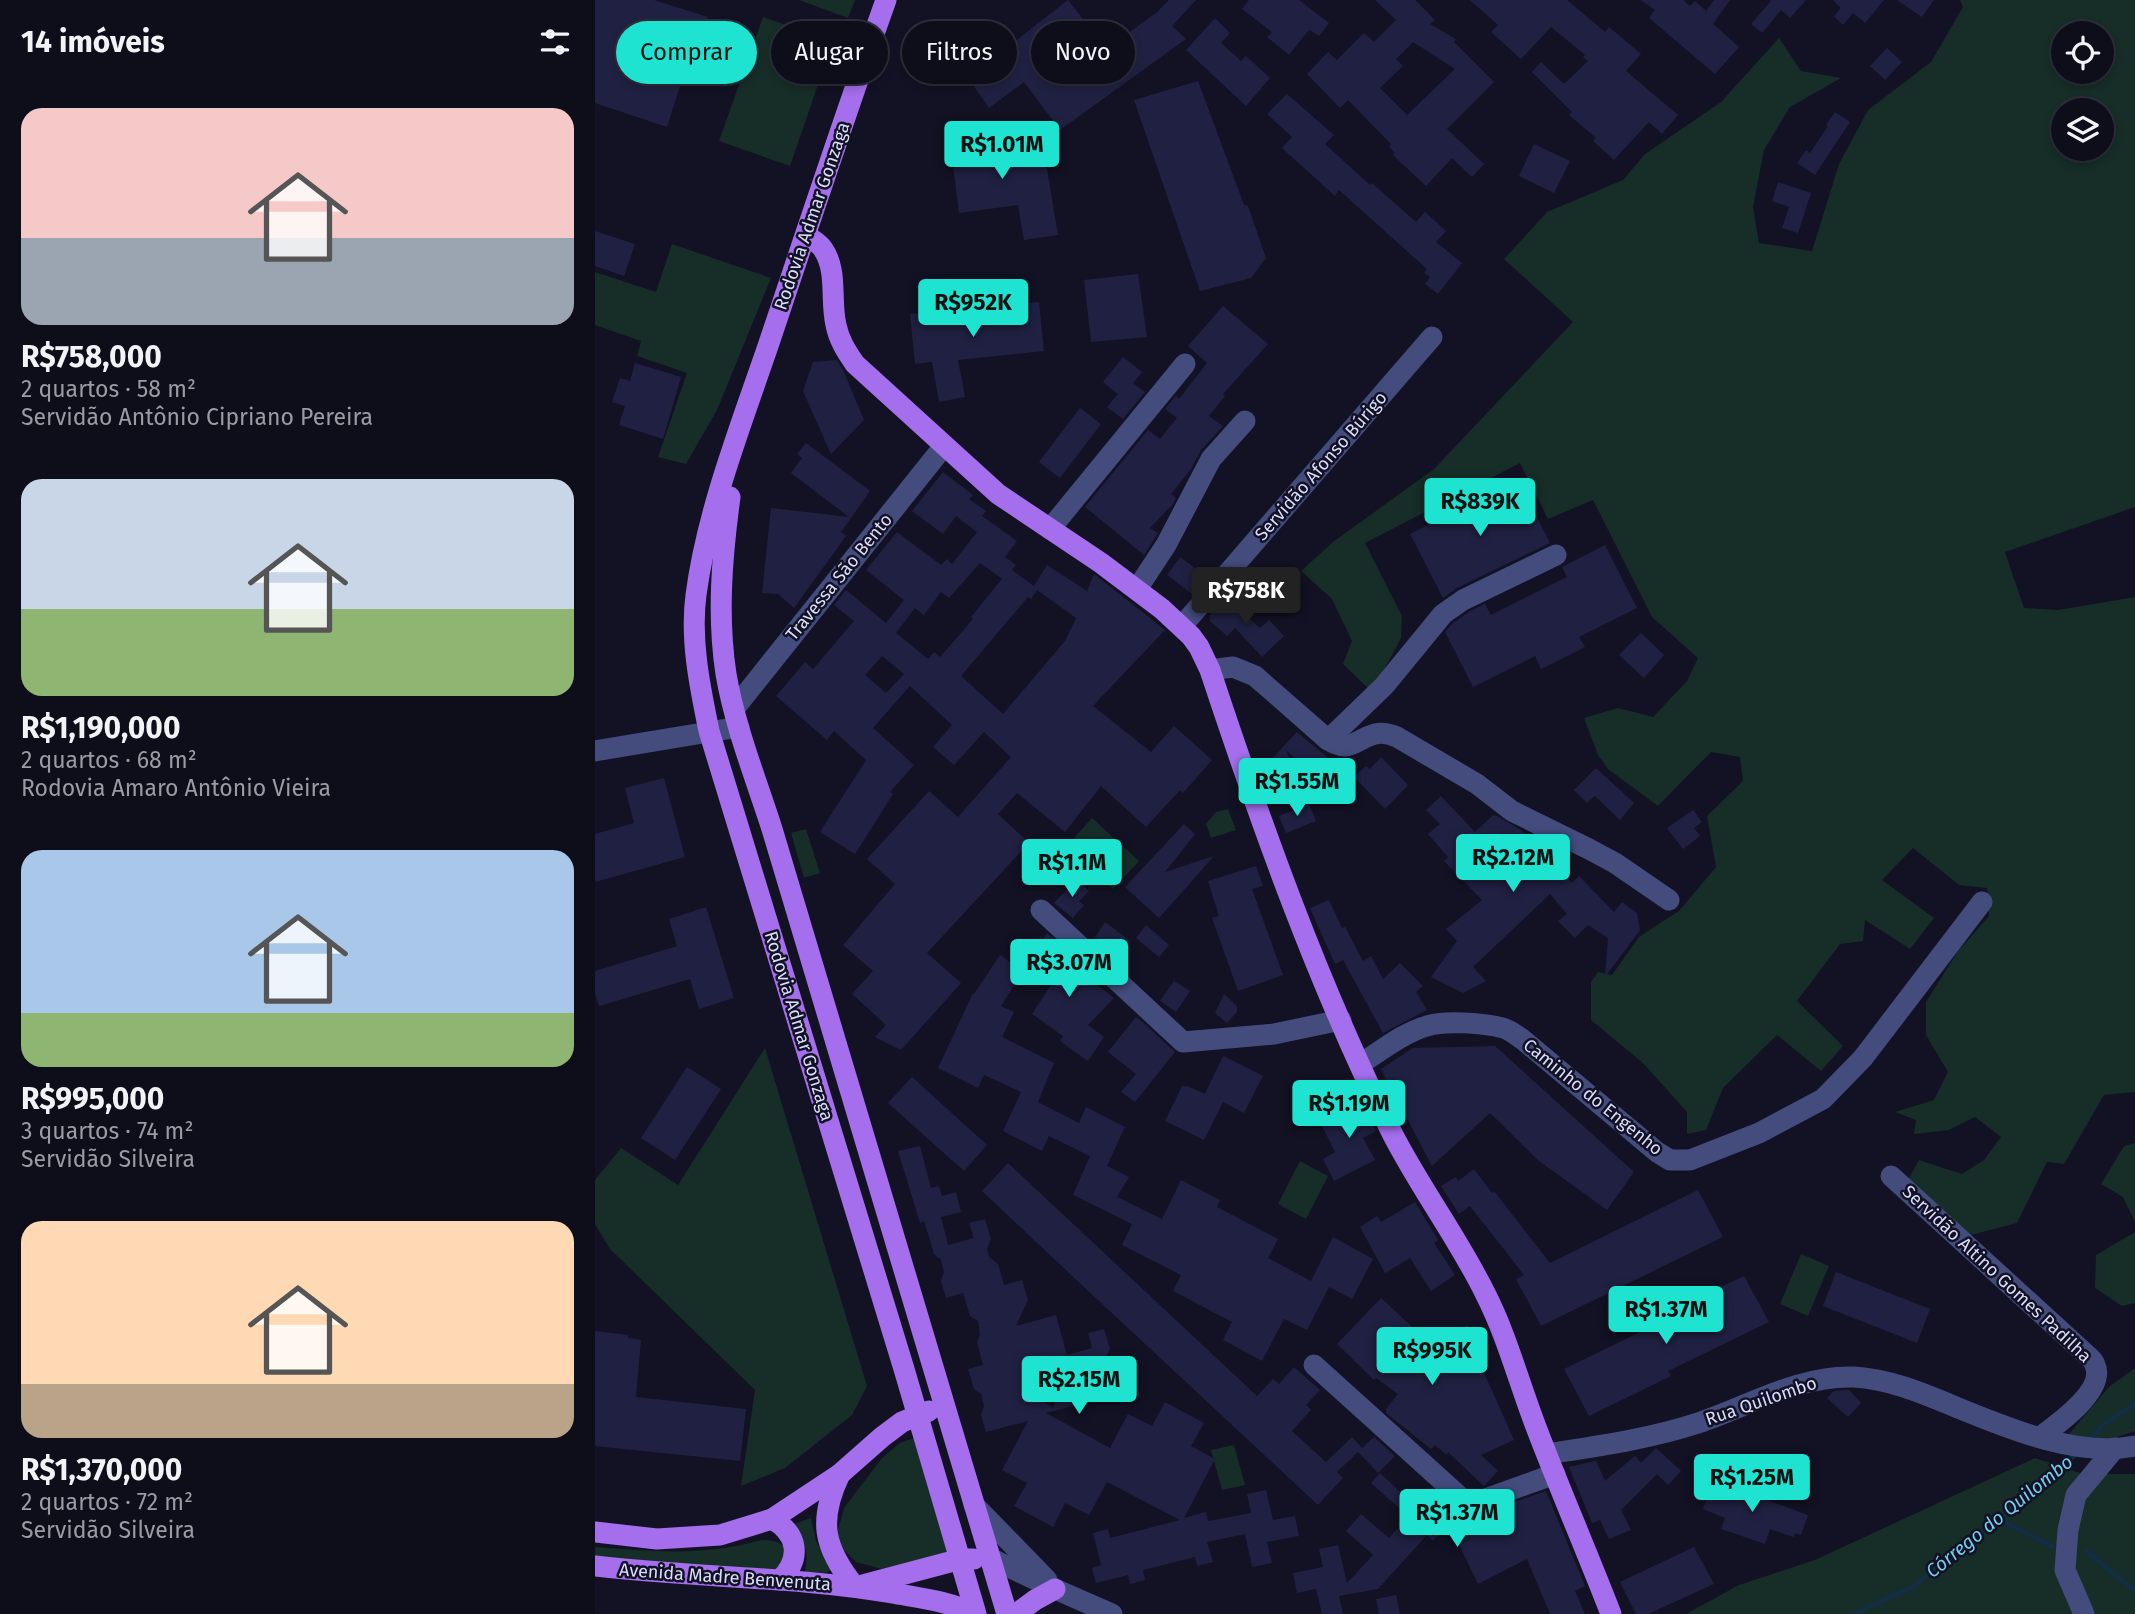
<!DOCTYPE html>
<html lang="pt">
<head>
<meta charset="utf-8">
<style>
	:root { --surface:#0e0e1b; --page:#171724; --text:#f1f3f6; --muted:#9b9ca3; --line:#2e2e3a; --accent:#1de3d0 }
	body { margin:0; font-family:"Fira Sans",sans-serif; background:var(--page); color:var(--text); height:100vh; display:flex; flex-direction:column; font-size:26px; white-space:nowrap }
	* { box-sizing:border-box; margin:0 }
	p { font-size:23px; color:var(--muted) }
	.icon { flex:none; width:38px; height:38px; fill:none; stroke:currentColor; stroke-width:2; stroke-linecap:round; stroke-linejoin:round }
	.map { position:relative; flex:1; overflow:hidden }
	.details { display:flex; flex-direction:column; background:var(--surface); width:595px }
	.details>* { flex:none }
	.hud { position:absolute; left:21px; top:21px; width:665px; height:63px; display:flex; gap:14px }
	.tools { position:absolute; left:1456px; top:21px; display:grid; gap:14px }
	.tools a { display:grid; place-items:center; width:63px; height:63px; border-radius:50%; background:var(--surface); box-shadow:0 4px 10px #0003,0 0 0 2px var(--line); font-size:35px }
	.price { position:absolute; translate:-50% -60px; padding:0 16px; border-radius:7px; background:var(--accent); color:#111; font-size:23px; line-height:46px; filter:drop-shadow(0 2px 4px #0008) }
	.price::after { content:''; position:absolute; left:50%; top:42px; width:21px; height:16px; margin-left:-10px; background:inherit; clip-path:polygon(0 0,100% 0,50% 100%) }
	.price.on { background:#222; color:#fff }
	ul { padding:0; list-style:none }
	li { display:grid; align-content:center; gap:14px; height:371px; padding:0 21px }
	li span { display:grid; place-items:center; height:217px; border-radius:21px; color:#555 }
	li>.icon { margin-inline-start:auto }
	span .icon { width:126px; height:126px; fill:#fffc; stroke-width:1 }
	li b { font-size:30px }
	h2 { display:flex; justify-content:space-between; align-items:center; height:84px; padding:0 21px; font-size:30px }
	.chip { padding:0 24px; border-radius:32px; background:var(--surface); box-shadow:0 4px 10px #0003,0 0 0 2px var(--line); font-size:24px; line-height:63px }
	.chip.on { background:var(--accent); color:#111 }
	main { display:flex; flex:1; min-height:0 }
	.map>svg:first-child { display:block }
	.green { fill:#162d28; fill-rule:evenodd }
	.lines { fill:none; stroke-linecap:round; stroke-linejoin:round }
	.stream { stroke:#132d42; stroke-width:5 }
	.building { fill:#202042; fill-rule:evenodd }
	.minor { stroke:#434c7d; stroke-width:21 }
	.major { stroke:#a46eed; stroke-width:21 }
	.labels { text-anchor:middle; stroke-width:5; stroke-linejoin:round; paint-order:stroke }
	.street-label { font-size:18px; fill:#d9dcfa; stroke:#121224 }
	.water-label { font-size:19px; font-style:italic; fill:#74cdee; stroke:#121224 }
</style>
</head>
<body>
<main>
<section class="details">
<h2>14 imóveis<svg class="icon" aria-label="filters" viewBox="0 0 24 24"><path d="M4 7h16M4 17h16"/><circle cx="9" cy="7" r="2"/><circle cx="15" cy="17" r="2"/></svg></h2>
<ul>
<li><span style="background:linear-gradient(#f6c9c9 60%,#9aa5b1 0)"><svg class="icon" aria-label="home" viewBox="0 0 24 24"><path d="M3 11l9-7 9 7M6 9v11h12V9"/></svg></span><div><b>R$758,000</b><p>2 quartos · 58 m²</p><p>Servidão Antônio Cipriano Pereira</p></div></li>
<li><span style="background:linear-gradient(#c9d6e8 60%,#8fb573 0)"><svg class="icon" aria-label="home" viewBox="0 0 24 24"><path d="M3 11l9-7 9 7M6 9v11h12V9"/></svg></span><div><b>R$1,190,000</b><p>2 quartos · 68 m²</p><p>Rodovia Amaro Antônio Vieira</p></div></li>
<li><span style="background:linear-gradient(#a9c7e8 75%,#8fb573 0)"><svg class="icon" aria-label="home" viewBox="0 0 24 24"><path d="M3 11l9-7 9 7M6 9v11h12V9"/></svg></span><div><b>R$995,000</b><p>3 quartos · 74 m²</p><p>Servidão Silveira</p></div></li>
<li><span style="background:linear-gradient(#ffd9b3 75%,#b9a48a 0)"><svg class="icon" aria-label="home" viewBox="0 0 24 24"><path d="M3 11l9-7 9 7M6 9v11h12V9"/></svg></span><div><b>R$1,370,000</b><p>2 quartos · 72 m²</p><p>Servidão Silveira</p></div></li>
</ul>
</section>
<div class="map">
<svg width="1540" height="1614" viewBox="0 0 1540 1614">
	<rect width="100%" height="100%" fill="#121224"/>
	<g class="green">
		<path d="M204 0H260L253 18Z"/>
		<path d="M1365 0H1540V507L1410 552 1429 608 1463 610 1540 597V1092L1509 1095 1469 1164 1452 1162 1422 1223 1372 1236 1313 1180 1324 1160 1367 1174 1389 1160 1406 1137 1380 1117 1354 1130 1319 1134 1321 1120 1300 1112 1339 1100 1353 1072 1331 1035V1002L1363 951 1394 916 1392 888 1364 885 1318 848 1287 880 1339 918 1315 949 1270 920 1268 941 1245 944 1202 1001 1248 1046 1226 1071 1182 1035 1128 1088 1111 1130 1092 1134V1112L1048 1063 996 1020V982L1003 972 1017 975 1044 937 1084 911 1121 867 1112 816 1148 781 1145 757 1116 752 1063 806 1013 769 1003 755 989 718 1023 708 1058 717 1092 681 1103 658 1057 617 998 500 953 519 925 463 770 543 807 616 806 638 777 692 748 664 757 641 737 599 706 571 738 542 839 469 978 322 909 259 952 212 1028 180 1050 154 1126 102 1184 38 1206 71 1246 78 1195 107 1169 150 1158 207 1164 243 1217 251 1244 164 1273 110 1336 62 1368 7ZM1468 33H1507V72H1468ZM1468 110H1507V149H1468Z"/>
		<path d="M168 17 238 41 195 166 124 141Z"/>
		<path d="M77 244 176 278 122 410 91 464 63 457 92 373 42 356 46 341 0 325V272L61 292Z"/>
		<path d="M633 809 641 830 616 838 611 824 621 812Z"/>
		<path d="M497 818 544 861 518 889 471 847Z"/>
		<path d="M211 829 225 873 209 878 196 833Z"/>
		<path d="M170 1048 272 1386 257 1415 190 1468 146 1486 160 1390 15 1249 0 1224V1180L26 1148 83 1185Z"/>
		<path d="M1540 1143V1222L1528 1197 1506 1184 1529 1146Z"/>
		<path d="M705 1161 733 1176 711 1219 683 1204Z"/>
		<path d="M1540 1232V1303L1527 1306 1500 1288 1501 1255Z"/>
		<path d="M1206 1254 1234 1266 1213 1316 1185 1304Z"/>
		<path d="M1540 1368V1431L1510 1441 1495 1442 1474 1434 1514 1387Z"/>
		<path d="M319 1438 353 1552 298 1572 261 1562 245 1546 243 1530 249 1508 287 1458 305 1443Z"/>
		<path d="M639 1445 650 1485 627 1490 616 1450Z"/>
		<path d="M1440 1458 1488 1474H1540V1614H1091L1144 1585 1220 1560Z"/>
		<path d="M216 1518 221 1541 237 1570 229 1573 210 1572C214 1550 211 1540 193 1526Z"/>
		<path d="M166 1540C180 1540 190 1542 194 1557L180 1571 0 1564V1547C60 1551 106 1557 166 1540Z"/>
	</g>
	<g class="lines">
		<g class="stream">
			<path d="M1493 1441 1509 1424 1540 1404"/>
			<path d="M1404 1519 1458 1547"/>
			<path d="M1491 1551 1540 1591"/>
			<path d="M1259 1614 1319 1586 1404 1519 1482 1453"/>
		</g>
	</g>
	<g class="building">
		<path d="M0 0H59L113 17 97 69 91 67 72 127 0 103Z"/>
		<path d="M473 0 511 49 561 13 574 0H601L577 26 591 39 465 130 429 82 394 108 373 78Z"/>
		<path d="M654 0H704L734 23 724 36 715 30 713 31 694 55 672 37 677 32 647 9Z"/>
		<path d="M780 0H820L840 20 835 24 861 39 859 42 899 82 852 129 889 164 877 177 857 158 831 186 798 155 800 153 794 147 796 144 753 100 745 108 712 74 733 52 742 60 769 33 779 42 801 20ZM818 42 860 69 812 115 785 88 808 66 801 59Z"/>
		<path d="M875 0H972L1010 32 1014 27 1046 54 1031 71 1083 115 1067 134 1054 122 1019 160 998 141 1001 138 974 115 977 112 937 72 946 62 969 84 993 61 988 57 990 55 956 27 926 59 896 32 903 25Z"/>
		<path d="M1046 0H1088L1095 6 1100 1 1111 11 1119 0H1135L1118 24 1144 47 1120 74 1054 18 1060 10Z"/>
		<path d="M1175 0H1211L1195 18 1186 10 1167 33 1156 24 1176 1Z"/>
		<path d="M1238 0H1289L1270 23 1258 13 1248 25 1239 16 1246 8Z"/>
		<path d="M1302 0H1339L1327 17Z"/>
		<path d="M620 18 635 33 626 43 646 61 651 56 675 78 651 106 591 50Z"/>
		<path d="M1292 48 1307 62 1290 80 1275 66Z"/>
		<path d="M603 81 649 205 653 206 671 258 656 278 605 291 539 100Z"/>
		<path d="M692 94 739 135 730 144 775 185 777 183 821 222 830 212 851 231 841 242 867 263 843 294 830 284 835 277 829 273 832 269 744 190 740 196 687 148 697 137 672 114Z"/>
		<path d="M1240 112 1255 122 1220 175 1202 163 1211 150 1215 153 1233 126 1231 125Z"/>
		<path d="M388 122 393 160 449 151 463 235 429 240 423 205 364 213 353 126Z"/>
		<path d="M939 144 975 161 959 193 924 176Z"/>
		<path d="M1183 182 1216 193 1203 233 1187 228 1194 207 1177 201Z"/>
		<path d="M0 231 40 244 29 276 0 266Z"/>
		<path d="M543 274 552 337 496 342 489 280Z"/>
		<path d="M444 302 449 351 363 360 370 397 344 402 337 362 320 364 315 314Z"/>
		<path d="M628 306 673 344 628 394 630 396 614 416 628 426 606 450 596 469 576 494 581 498 578 504 555 528 563 533 549 555 490 507 553 430 565 439 582 418 570 409 581 396 584 399 612 363 593 346Z"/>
		<path d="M528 357 547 372 538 383 550 392 528 419 512 407 523 394 508 382Z"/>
		<path d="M242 360 248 370 269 420 236 454 208 391 218 362Z"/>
		<path d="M40 363 86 377 68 439 24 425 30 406 17 402 25 378 35 381Z"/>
		<path d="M485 408 506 424 465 478 444 462Z"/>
		<path d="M211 443 275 491 246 532 251 536 199 608 183 594 167 593 176 508 254 517 196 473 207 458 202 454Z"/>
		<path d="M348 472 378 495 374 499 391 511 387 516 422 541 410 557 421 565 417 570 439 586 452 565 492 591 499 574 570 630 498 706 556 752 579 726 617 760 588 793 585 790 551 827 506 786 470 832 422 793 403 814 434 843 332 953 366 983 306 1050 280 1037 291 1025 257 994 278 971 248 945 300 884 272 859 334 791 363 817 416 757 389 732 359 765 338 747 357 725 315 686 278 728 319 765 295 792 298 794 260 854 225 832 271 760 239 731 232 740 181 696 210 662 218 669 259 621 239 605 251 590 291 623 309 600 271 570 302 532 346 565 352 559 357 564 382 532 361 516 348 534 317 511ZM385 563 407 579 376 617 378 619 345 657 339 652 333 659 301 633 320 608 329 615 346 592 354 598ZM442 590 481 618 470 641 408 714 366 676 433 597 436 599ZM287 656 309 674 291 693 270 675Z"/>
		<path d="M923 480 955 543 862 588 848 598 815 534Z"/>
		<path d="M1010 545 1042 608 984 637 990 647 946 669 940 656 878 687 850 632 857 624 875 611 890 604 896 615 972 577 967 567Z"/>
		<path d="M585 557 612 577 597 594 572 575Z"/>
		<path d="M631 598 665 628 674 620 689 636 667 657 640 628 632 636 615 621V615Z"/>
		<path d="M1046 633 1069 655 1049 678 1024 655Z"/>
		<path d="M702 732 751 773 734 792 691 750 709 793 675 761Z"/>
		<path d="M786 757 813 785 790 809 759 777 771 766 775 769Z"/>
		<path d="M1001 768 1039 803 1025 820 1000 796 992 803 979 790Z"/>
		<path d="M69 778 90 857 0 882V834L39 823 30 788Z"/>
		<path d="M846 796 880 832 898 815 902 816 926 830 977 883 984 876 1019 912 1027 902 1042 913 1045 930 1010 977 1013 938 993 925 980 938 963 921 972 914 955 894 878 967 891 981 868 993 836 977 862 941 851 929 887 900 849 861 853 857 833 834 845 824 831 810Z"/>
		<path d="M714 804 721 821 691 833 684 816Z"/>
		<path d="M1098 810 1107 822 1099 828 1105 836 1088 849 1072 828Z"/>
		<path d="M589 824 600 834 570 872 619 856 564 918 530 887Z"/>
		<path d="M661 866 668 886 657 889 688 975 643 991 617 918 624 916 613 881Z"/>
		<path d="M481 880 494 891 484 901 489 905 478 918 459 903Z"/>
		<path d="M734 900 747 928 750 927 768 961 776 956 788 979 805 963 828 986 821 992 832 1010 788 1033 748 960 740 964 715 908Z"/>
		<path d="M111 907 139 998 104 1009 95 979 4 1006 0 993V971L82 946 74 919Z"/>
		<path d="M510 922 534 940 522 956 500 937Z"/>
		<path d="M551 925 574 945 564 957 541 938Z"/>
		<path d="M452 933 470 950 468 952 482 961 478 966 519 998 493 1025 509 1037 493 1061 465 1041 468 1036 437 1014 458 982 432 966Z"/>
		<path d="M405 955 428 971 406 1006 419 1012 407 1037 459 1063 443 1102 484 1123 491 1107 530 1127 512 1166 534 1177 522 1197 567 1219 586 1180 625 1200 622 1207 683 1239 673 1258 716 1281 738 1237 778 1259 757 1299 734 1287 712 1330 689 1319 667 1361 628 1340 637 1322 578 1291 586 1275 527 1245 537 1224 478 1195 495 1156 454 1136 447 1151 408 1131 426 1092 389 1075 383 1088 343 1068 378 993 379 994Z"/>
		<path d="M579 981 595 991 581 1012 565 1001Z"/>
		<path d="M629 994 642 1006V1012L632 1023 620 1013Z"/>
		<path d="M540 1018H543L580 1052 540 1102 526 1092 541 1074 513 1052Z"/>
		<path d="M900 1046 1039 1172 1012 1210 944 1161 895 1113 837 1166 786 1069 818 1048Z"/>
		<path d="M628 1056 668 1076 649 1113 628 1102 609 1140 570 1121 587 1086H592L610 1094Z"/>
		<path d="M92 1067 126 1089 80 1160 46 1138Z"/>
		<path d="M317 1077 392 1145 369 1171 293 1103Z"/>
		<path d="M764 1098 781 1131 768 1138 780 1160 739 1181 728 1159 740 1152 726 1124 749 1112 746 1107Z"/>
		<path d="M325 1146 336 1188 344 1186 347 1196 361 1192 366 1212 346 1217 353 1245 379 1238 374 1223 390 1219 396 1239 392 1249 394 1257 403 1264 409 1285 427 1280 433 1300 421 1326 461 1315 472 1355 497 1348 493 1333 509 1329 515 1349 510 1359 513 1367 522 1374 525 1392 511 1396 507 1384 482 1391 485 1404 451 1413 515 1448 533 1414 557 1426 570 1402 609 1423 596 1446 620 1459 589 1518 611 1512 613 1521 656 1513 652 1494 671 1490 678 1520 700 1516 704 1536 672 1542 677 1563 657 1567 650 1534 612 1542 618 1562 602 1566 600 1557 548 1570 550 1580 535 1584 533 1575 501 1583 497 1568 506 1565 498 1533 513 1529 515 1538 585 1520 512 1482 494 1515 470 1503 458 1527 419 1506 432 1483 407 1470 433 1421 391 1432 386 1415 389 1406 386 1394 379 1389 373 1369 388 1365 382 1342 385 1334 383 1321 375 1316 368 1293 351 1298 346 1281 349 1272 346 1260 339 1254 329 1221 325 1223 303 1151ZM444 1356 465 1369 468 1382 458 1408 429 1388Z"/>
		<path d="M413 1163 662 1396 678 1379 684 1384 699 1367 725 1390 711 1405 716 1410 697 1431 731 1462 757 1437 767 1448 779 1437 800 1456 783 1473 763 1452 742 1472 748 1478 723 1505 474 1273 387 1191Z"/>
		<path d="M879 1169 897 1193 899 1191 955 1263 1103 1190 1128 1237 946 1326 921 1279 929 1275 875 1206 864 1214 846 1186 861 1177 863 1181Z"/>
		<path d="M820 1202 843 1240 839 1243 860 1275 836 1291 815 1258 790 1273 765 1227 782 1216 786 1222Z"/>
		<path d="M1241 1272 1335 1309 1322 1343 1228 1306Z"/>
		<path d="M1149 1276 1174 1322 1073 1371 1076 1376 994 1416 969 1369 1070 1320 1067 1315Z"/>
		<path d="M786 1298 839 1347 872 1325 888 1350 881 1355 919 1440 886 1455 903 1471 889 1486 853 1452 852 1455 840 1445 836 1449 791 1413V1409L803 1394 781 1378 779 1380 742 1344Z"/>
		<path d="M0 1331 33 1335V1338L46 1340 41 1397 151 1409 145 1461 0 1446Z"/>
		<path d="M1254 1390 1266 1403 1253 1417 1232 1398 1239 1391Z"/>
		<path d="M1061 1448 1086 1471 1073 1485 1062 1474 1026 1510 1036 1530 1014 1539 1005 1520 997 1523 974 1467 1001 1461 1010 1481 1040 1456 1046 1463Z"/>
		<path d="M785 1473 819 1505 835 1488 864 1513 856 1522 868 1516 878 1517 951 1491 990 1586 980 1591 990 1614H955L932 1559 883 1584 854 1524 838 1541 832 1535 783 1589 744 1596 748 1614H727L721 1589 702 1593 698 1573 728 1567 724 1549 743 1545 752 1583 778 1555 751 1531 766 1514 794 1538 814 1517 776 1483Z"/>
		<path d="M1118 1480 1213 1515 1206 1535 1200 1533 1199 1537 1175 1529 1170 1544 1126 1529 1130 1518 1108 1509Z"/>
		<path d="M1099 1547 1119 1584 1053 1614H1041L1025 1582Z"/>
		<path d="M801 1595 805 1614H784L781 1599Z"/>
	</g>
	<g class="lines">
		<g class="minor">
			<path d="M455 529 590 364"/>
			<path d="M542 589 571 545 616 459 650 421"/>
			<path d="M587 626 837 337"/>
			<path d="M615 670 638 667 660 676 733 740C755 754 759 740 780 734 788 732 795 734 802 737L882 784 917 811 994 849 1020 863 1074 900"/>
			<path d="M139 709 349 446"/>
			<path d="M733 740 789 686 848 614 868 600 961 555"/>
			<path d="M0 751 144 727"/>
			<path d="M446 910 588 1042 679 1034 746 1020"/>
			<path d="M765 1064C786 1051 808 1033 832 1026 849 1020 890 1023 908 1028 915 1030 921 1035 927 1039L1062 1152 1075 1160H1095L1164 1133 1228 1099 1268 1058 1387 902"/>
			<path d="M1296 1176 1493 1356C1496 1359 1499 1361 1500 1365 1511 1390 1463 1424 1445 1437"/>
			<path d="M719 1365 874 1505 960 1474"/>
			<path d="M952 1454C1003 1446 1054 1439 1103 1423 1154 1406 1204 1375 1259 1377 1293 1379 1325 1392 1356 1405 1410 1427 1481 1458 1540 1446"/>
			<path d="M379 1505 452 1580"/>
			<path d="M395 1558 460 1589 517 1614"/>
			<path d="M1489 1614 1470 1570 1473 1530 1481 1495 1520 1448"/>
		</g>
		<g class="major">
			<path d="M291 0C250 115 212 230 173 346 146 425 112 511 101 595 95 640 105 687 114 731L309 1369 381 1614"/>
			<path d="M211 235C216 239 224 243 228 249 243 271 235 300 241 325 244 340 251 351 260 364L403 494 506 563 567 609 596 636 604 647 615 670C667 827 723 984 797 1133 825 1188 863 1238 890 1293 912 1336 924 1383 941 1427 965 1490 992 1552 1016 1614"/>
			<path d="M135 497C127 556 122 615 131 674 140 727 161 779 177 829L412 1614"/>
			<path d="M245 1474C223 1520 228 1547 260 1587"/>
			<path d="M177 1519C203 1534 207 1558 185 1580"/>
			<path d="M0 1532 62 1539 125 1535 177 1519 245 1474 287 1437 307 1422 334 1411"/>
			<path d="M0 1566C99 1578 199 1576 297 1593 324 1598 354 1601 379 1614"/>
			<path d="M268 1585 366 1559H379"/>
			<path d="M421 1614 440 1600 460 1589"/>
		</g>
	</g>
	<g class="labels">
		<g class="street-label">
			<text transform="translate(217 216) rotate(-71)" y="6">Rodovia Admar Gonzaga</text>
			<text transform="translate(726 466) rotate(-49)" y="6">Servidão Afonso Búrigo</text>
			<text transform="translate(244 577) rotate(-51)" y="6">Travessa São Bento</text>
			<text transform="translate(204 1026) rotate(73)" y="6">Rodovia Admar Gonzaga</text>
			<text transform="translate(998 1097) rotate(39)" y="6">Caminho do Engenho</text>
			<text transform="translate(1402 1274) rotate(43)" y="6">Servidão Altino Gomes Padilha</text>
			<text transform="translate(1166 1401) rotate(-19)" y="6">Rua Quilombo</text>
			<text transform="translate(130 1577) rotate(4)" y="6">Avenida Madre Benvenuta</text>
		</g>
		<g class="water-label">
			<text transform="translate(1404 1516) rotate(-39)" y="7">Córrego do Quilombo</text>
		</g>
	</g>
</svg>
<div class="tools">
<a><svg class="icon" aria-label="locate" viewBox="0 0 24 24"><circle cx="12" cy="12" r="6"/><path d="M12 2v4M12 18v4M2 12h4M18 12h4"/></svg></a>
<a><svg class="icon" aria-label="layers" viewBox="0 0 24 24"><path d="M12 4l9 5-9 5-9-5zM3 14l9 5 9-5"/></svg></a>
</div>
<b class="price" style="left:407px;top:181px">R$1.01M</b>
<b class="price" style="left:378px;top:339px">R$952K</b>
<b class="price" style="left:885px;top:538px">R$839K</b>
<b class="price on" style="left:651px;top:627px">R$758K</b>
<b class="price" style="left:702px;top:818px">R$1.55M</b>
<b class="price" style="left:918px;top:894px">R$2.12M</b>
<b class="price" style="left:477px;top:899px">R$1.1M</b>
<b class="price" style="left:474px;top:999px">R$3.07M</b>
<b class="price" style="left:754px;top:1140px">R$1.19M</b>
<b class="price" style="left:1071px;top:1346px">R$1.37M</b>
<b class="price" style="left:837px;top:1387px">R$995K</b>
<b class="price" style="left:484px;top:1416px">R$2.15M</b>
<b class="price" style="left:1157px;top:1514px">R$1.25M</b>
<b class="price" style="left:862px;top:1549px">R$1.37M</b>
<div class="hud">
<a class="chip on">Comprar</a>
<a class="chip">Alugar</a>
<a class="chip">Filtros</a>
<a class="chip">Novo</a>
</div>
</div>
</main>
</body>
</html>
